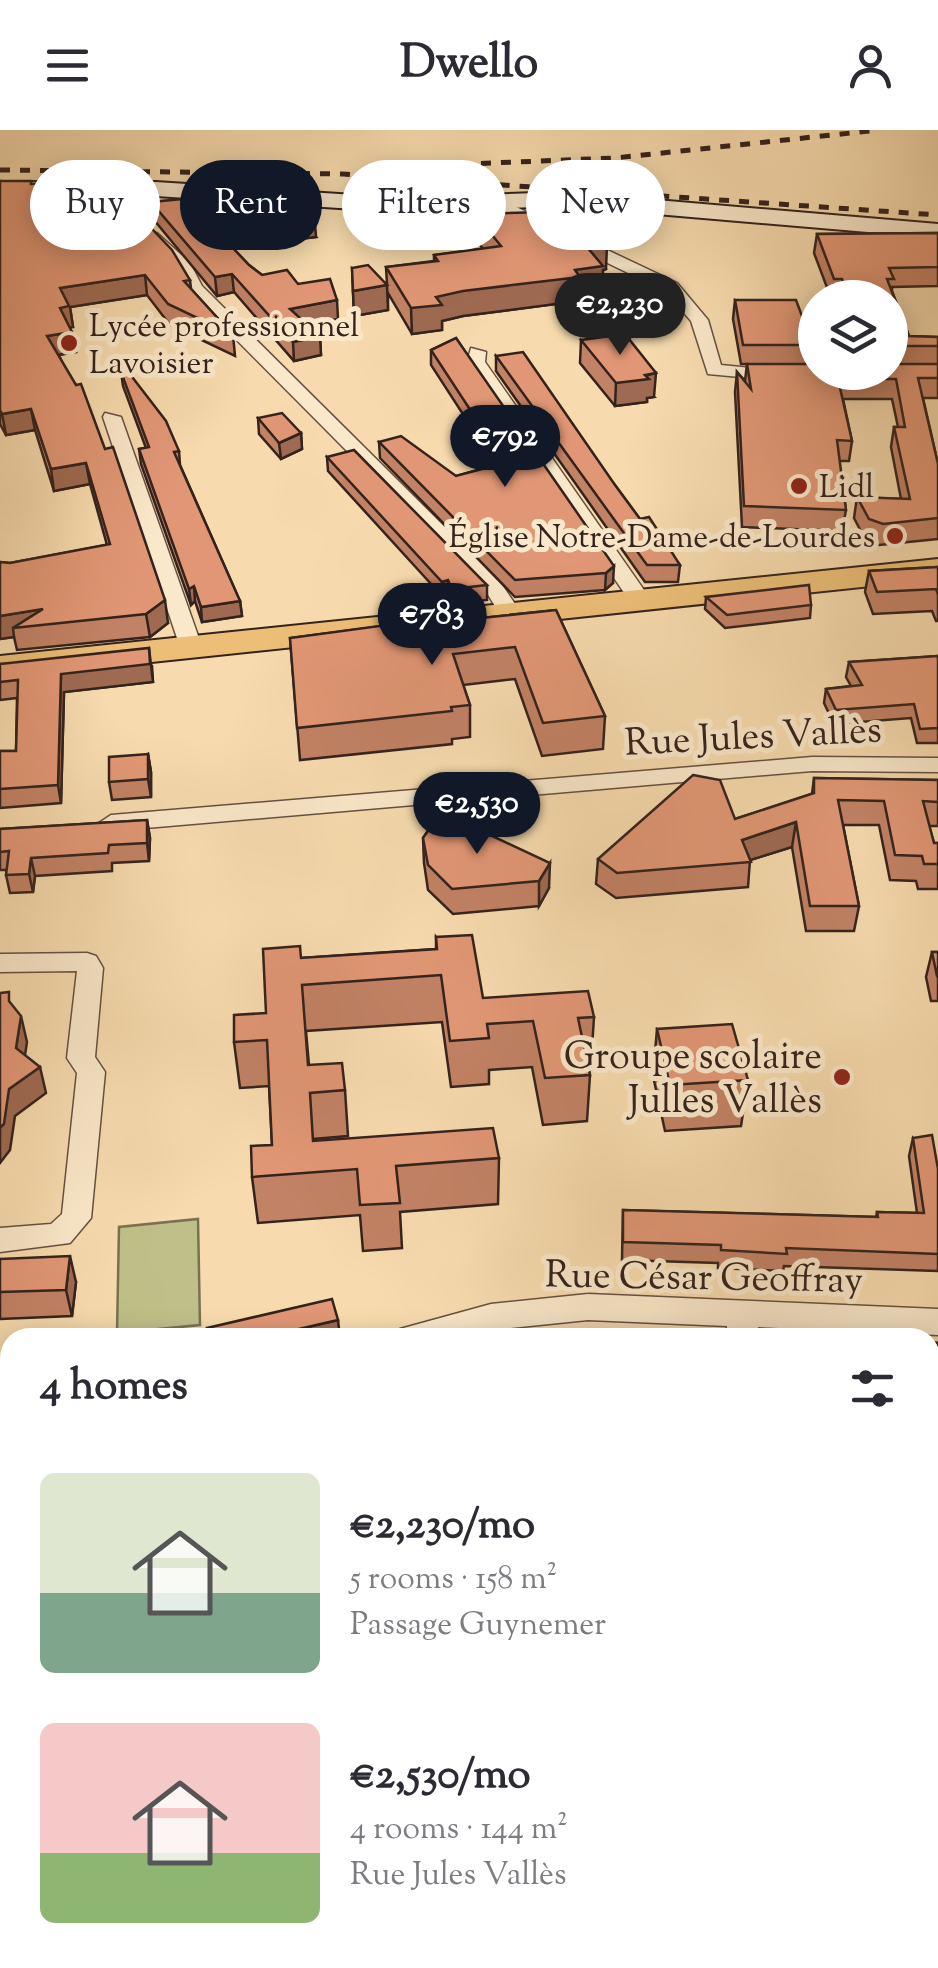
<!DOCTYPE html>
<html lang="en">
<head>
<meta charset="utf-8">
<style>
	:root { --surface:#fff; --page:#f7f7f7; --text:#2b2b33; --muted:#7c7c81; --accent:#111827 }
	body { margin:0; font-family:"Sorts Mill Goudy",serif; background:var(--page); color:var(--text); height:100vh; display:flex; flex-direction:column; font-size:38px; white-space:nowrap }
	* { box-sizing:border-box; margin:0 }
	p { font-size:32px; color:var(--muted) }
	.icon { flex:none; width:55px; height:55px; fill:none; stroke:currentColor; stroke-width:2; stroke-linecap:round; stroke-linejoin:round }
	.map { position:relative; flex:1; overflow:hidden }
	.details { position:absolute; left:0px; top:1198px; width:940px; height:642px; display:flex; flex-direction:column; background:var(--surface); border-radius:30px 30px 0 0; box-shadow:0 5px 25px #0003 }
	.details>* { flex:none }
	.banner { position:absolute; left:30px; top:30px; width:880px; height:90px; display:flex; gap:20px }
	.fabs { position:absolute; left:798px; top:150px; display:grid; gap:20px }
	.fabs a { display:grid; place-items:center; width:110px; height:110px; border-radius:50%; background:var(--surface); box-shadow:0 5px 25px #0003; font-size:50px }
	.price { position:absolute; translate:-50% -85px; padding:0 22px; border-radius:35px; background:var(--accent); color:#fff; font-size:32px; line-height:65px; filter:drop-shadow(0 2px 5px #0008) }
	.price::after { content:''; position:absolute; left:50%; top:60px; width:30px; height:22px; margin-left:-15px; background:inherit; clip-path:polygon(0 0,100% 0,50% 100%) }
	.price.selected { background:#222; color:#fff }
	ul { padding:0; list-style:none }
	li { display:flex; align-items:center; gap:30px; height:250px; padding:0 40px }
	li span { display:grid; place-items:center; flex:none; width:280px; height:200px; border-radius:15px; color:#555 }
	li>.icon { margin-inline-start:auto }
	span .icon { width:120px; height:120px; fill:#fffc; stroke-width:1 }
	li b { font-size:42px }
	h2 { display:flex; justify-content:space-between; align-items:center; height:120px; padding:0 40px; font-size:42px }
	.chip { padding:0 35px; border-radius:45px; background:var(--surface); box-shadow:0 5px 25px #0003; font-size:35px; line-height:90px }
	.chip.selected { background:var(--accent); color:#fff }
	header { display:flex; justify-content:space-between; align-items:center; height:130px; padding:0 40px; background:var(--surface); font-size:45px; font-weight:700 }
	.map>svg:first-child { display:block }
	.green { fill:#bfc089; stroke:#7a7152; stroke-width:2.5 }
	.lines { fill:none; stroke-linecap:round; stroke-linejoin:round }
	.street-casing { stroke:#655040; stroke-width:3 }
	.secondary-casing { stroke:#34221c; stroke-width:4 }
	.primary-casing { stroke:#34221c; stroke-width:4 }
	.street { fill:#fae8ca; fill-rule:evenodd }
	.secondary { fill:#fae8ca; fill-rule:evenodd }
	.primary { fill:#ecbe77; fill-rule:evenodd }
	.rail { stroke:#34221c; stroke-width:5; stroke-dasharray:10 10; stroke-linecap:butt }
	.wall { fill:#c28265; stroke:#34221c; stroke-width:2.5 }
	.shaded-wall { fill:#9e6a52; stroke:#34221c; stroke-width:2.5 }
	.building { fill:#e19775; stroke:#34221c; stroke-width:2.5 }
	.poi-dot { fill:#8f2418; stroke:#fae8ca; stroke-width:4 }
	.labels { text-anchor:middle; stroke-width:10; stroke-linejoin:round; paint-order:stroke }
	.far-poi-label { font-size:32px; fill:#34221c; stroke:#fae8ca; text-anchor:start }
	.street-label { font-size:38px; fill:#34221c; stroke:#fae8ca }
	.poi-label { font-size:38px; fill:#34221c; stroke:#fae8ca; text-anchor:end }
</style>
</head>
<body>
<header><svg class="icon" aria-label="menu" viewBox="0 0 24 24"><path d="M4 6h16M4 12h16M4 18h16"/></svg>Dwello<svg class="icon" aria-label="person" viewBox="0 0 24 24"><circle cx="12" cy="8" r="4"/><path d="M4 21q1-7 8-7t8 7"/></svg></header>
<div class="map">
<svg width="938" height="1838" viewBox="0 0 938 1838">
	<rect width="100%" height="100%" fill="#f7dbae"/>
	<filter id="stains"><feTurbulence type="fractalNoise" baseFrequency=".002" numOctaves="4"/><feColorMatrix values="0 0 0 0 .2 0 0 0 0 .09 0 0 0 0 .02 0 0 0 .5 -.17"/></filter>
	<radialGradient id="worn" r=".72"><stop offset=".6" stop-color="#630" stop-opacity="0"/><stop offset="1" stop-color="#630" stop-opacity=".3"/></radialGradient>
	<path class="green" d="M198 1089 200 1195 117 1203 119 1097Z"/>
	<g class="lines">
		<g class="street-casing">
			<g id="street">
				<path d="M501 65 510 74 677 153 708 190 721 235 783 241 792 246 783 251 708 244 691 191 665 161 499 80 493 70Z"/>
				<path d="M145 103H157L190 133 202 156 500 452 522 484 519 489H503L485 460 189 162 177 138 145 109Z"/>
				<path d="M471 218 486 222 485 232 651 470 647 474H633L629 470 467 232Z"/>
				<path d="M105 283 121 287 202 517 199 522H183L180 517 103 287Z"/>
				<path d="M812 627 938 628V642L812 641 111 701 99 693 111 685Z"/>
				<path d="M87 823 96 826 103 838 95 927 105 942 91 1088 70 1113 0 1122V1098L51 1094 62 1084 77 943 67 928 77 841 0 842V824Z"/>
				<path d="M588 1164 938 1179V1205L758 1197 759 1208H727V1196L588 1190 491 1200 461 1208H395L400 1199 491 1174Z"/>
				<path d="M10 1263V1291L0 1292V1264Z"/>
				<rect x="746" y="1830" width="40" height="8"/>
			</g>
		</g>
		<g class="secondary-casing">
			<path id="secondary" d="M0 52H156L401 68 563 62 938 94V108L563 76 401 82 156 66H0Z"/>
		</g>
		<g class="primary-casing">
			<path id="primary" d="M938 429V449L0 548V526Z"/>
		</g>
		<use href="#street" class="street"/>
		<use href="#secondary" class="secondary"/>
		<use href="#primary" class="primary"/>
		<g class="rail">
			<path d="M441 35 615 28 879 0"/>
			<path d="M0 40 343 44 938 85"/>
		</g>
	</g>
	<g class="wall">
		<path d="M0 51 32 54 74 65 190 150 191 159 233 205 235 226 170 195 147 165 70 177 73 197H70L76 222 59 225 168 493 150 507 17 520 14 507 0 509V432L10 433 107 415 90 354 54 361 35 300 6 305 0 294Z"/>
		<path d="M189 56 237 93 238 111 227 112 249 135 262 145 298 154 338 189 307 195 320 206 321 225 294 231 234 162 217 166 154 90 151 72 190 69Z"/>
		<path d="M274 68 316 107 291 110 284 106 275 82Z"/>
		<path d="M624 74V86L613 116 595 108 606 139 603 140 602 161 579 164V171L463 186 442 191V200L412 204 388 163V180L354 186 352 138 387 154 386 137 434 131V125L483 119 475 108V84L556 88 557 79Z"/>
		<path d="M938 103V156L892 157V161L909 206 938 207V268H923L938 334V409L879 415 866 411 854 388 857 367 901 369 891 317 894 297H898L892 269H843L852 311 849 331H839L846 380 842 401 742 397 735 262 737 242 745 251 747 234H741L733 189 735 170 808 202H815V242H890V168H831L814 123 817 104Z"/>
		<path d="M456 208 613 453 605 460 515 467 380 328 379 312 456 346 496 335 431 235V220Z"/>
		<path d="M581 210 654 267 647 268V272L615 276 580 233Z"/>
		<path d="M496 226 615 355 640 389 680 435 678 452H645L496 241Z"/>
		<path d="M121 242 179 321 180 335 240 471 242 486 202 492 195 471 191 475 141 334 139 319 146 318 123 256Z"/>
		<path d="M258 288 301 303 302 319 281 329 259 304Z"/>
		<path d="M327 327 487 455V470L452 474 448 465 442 466 328 341Z"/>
		<path d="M938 437V491H936L932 481 873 484 865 462 869 441Z"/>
		<path d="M706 467 811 475 810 488 725 498 705 479Z"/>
		<path d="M556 480 605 586 603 619 542 626 515 549 463 555 470 575V607L452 609V614L300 630 290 508 399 494V482L453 491Z"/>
		<path d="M938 526V613H917L911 588 834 594 824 573 826 559 851 556 846 547 849 532Z"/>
		<path d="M0 534 152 536 153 552 64 562 61 673 0 678V621H16L17 568 0 570Z"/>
		<path d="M148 624 151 642V667L112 670 109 652Z"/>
		<path d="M814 648 938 650V696H929L934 713H938V759H918L916 751 890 750 879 695H843L859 776 854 801H806L792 717 750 730 748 757 616 768 596 754 598 729 735 689 812 664Z"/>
		<path d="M441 682 549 758 539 776 453 784 428 760 424 733 423 708Z"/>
		<path d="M147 690 150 708 149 731 112 733V741L35 746 33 762 10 763 6 745 7 740H0V699Z"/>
		<path d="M436 807 483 868 594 887 591 933H587L590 945 587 991 543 995 532 937 489 940V954L451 957 442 892 306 901 309 935 345 960 348 1006 314 1009V1011L499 1028 498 1074 400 1082 402 1118 363 1121 360 1085 258 1093 252 1047 272 1015 269 956 240 958 234 912 266 883 301 828 436 819Z"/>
		<path d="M932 822H938V871H931L926 847Z"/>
		<path d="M657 899 748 950 741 996 665 1001 653 946Z"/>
		<path d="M913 1008 938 1039V1141L784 1136 783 1141 718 1138V1133L622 1130 623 1080 876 1087 877 1082 917 1083 909 1026Z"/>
		<path d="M0 1129 76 1152 72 1186 0 1189Z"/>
		<path d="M930 1212 938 1213V1267H930Z"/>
		<path d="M938 1300V1331L935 1309Z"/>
		<rect x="0" y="1314" width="10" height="218"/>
		<path d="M930 1670H938V1740L930 1739Z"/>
		<path d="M830 1830H891L892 1838H831Z"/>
	</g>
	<g class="shaded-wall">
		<path d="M624 74V86L613 116 614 103Z"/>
		<path d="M237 93 238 111 213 114 211 95Z"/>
		<path d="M315 93 316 107 291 110 290 96Z"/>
		<path d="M607 115 606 139 603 140 602 161 579 164V171L463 186 442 191V200L412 204 411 178 436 167 587 117Z"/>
		<path d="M232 144 234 162 217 166 215 147Z"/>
		<path d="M145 145 147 165 70 177 73 197 64 198 60 178V158Z"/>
		<path d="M387 155 388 180 354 186 353 161Z"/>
		<path d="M337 170 338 189 291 198 290 179Z"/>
		<path d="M72 202 76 222 51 226 47 206Z"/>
		<path d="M320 206 321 225 294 231 293 212Z"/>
		<path d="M656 243 654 267 647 268V272L615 276 616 253Z"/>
		<path d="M31 279 35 300 6 305 2 284Z"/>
		<path d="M301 303 302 319 281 329 279 313Z"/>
		<path d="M86 333 90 354 54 361 51 339Z"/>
		<path d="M614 436 613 453 605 460 606 443Z"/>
		<path d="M448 450V465L442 466V452Z"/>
		<path d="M194 456 195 471 191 475 189 459Z"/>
		<path d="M165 470 168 493 150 507 146 484Z"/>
		<path d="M240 471 242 486 202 492 201 477Z"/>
		<path d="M43 479 13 498 14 507 0 509V486Z"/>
		<path d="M149 518 153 552 64 562 61 673 58 655 61 544Z"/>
		<path d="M148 624 151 642V667L148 649Z"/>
		<path d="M147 690 150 708 149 731 147 713Z"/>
		<path d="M796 692 792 717 744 732 742 710Z"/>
		<path d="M31 728 35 746 33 762 29 744Z"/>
		<path d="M550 733 549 758 539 776V751Z"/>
		<path d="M21 886 27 912 22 945 16 918Z"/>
		<path d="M40 937 46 963 15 986 10 1020 0 1033V998L9 959Z"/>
		<path d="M70 1126 76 1152 72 1186 66 1160Z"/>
		<path d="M338 1190 339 1199 300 1208H260Z"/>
		<path d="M440 1830H447L445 1838H438Z"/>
	</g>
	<g class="building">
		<path d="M0 51H31V54L66 51 74 65 113 58 172 120 190 150 184 151 233 205 168 174 145 145 60 158 69 176 60 178 72 202 47 206 76 255 81 254 105 319 113 317 165 470 146 484 13 498 43 479 0 486V432L10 433 110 414 86 333 51 339 31 279 2 284 0 280Z"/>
		<path d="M189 56H216L237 93 211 95 249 135 262 145 287 140 298 154 330 149 337 170 290 179 320 206 293 212 232 144 215 147 151 72 195 68Z"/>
		<path d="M301 66 315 93 290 96 283 92 274 68Z"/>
		<path d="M561 69 624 74 614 103 557 79Z"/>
		<path d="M544 82 607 115 587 117 603 136 575 140 580 147 463 161 436 167 442 175 411 178 386 137 438 131 434 125 501 116 475 84Z"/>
		<path d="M938 103V137L889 138 894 149H887L909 206 938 207V216H890V168H849L842 149H834L817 104Z"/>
		<path d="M368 135 387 155 353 161 352 138Z"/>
		<path d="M735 170H796L808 202H815V215H743Z"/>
		<path d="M625 204 656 243 645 245 649 249 616 253 581 210Z"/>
		<path d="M456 208 614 436 606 443 515 450 379 312 401 306 456 346 505 333 431 220Z"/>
		<path d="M523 222 615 355 640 389 649 387 680 435H647L496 226Z"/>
		<path d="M747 234H815V242H890V234H938V248H918L938 334V388L883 394 869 389 857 367 910 369 894 297H905L896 249H838L852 311 837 310 846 380 744 376 737 242 751 259Z"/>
		<path d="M126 239 166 291 179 321 174 322 240 471 201 477 194 456 189 459 139 319 149 317 121 242Z"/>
		<path d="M282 283 301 303 279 313 258 288Z"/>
		<path d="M354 320 487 455 452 459 448 450 442 452 327 327Z"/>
		<path d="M938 437V464L936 459 877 462 869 441Z"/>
		<path d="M809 455 811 475 727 485 706 467Z"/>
		<path d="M449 478 453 491 556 480 605 586 543 593 515 517 453 524 470 575 451 577 452 581 297 598 290 508 402 493 399 482Z"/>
		<path d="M149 518 150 534 61 544 58 655 0 659V621H16L18 550 0 552V534Z"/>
		<path d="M938 526V598L920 599 914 574 836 580 826 559 862 555 849 532Z"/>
		<path d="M148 624V649L109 652V627Z"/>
		<path d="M693 645 720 650 735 689 814 663V648L938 650V672L923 671 934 713H938V734H924L922 726 895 725 884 671 838 670 859 776H810L796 692 742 710 751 732 617 743 598 729Z"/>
		<path d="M441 682 550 733 539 751 452 759 428 735 423 708Z"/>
		<path d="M147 690V713L109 715 108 723 31 728 29 744 6 745 9 721 0 722V699Z"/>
		<path d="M472 805 483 868 588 861 594 887 578 888 590 945 545 948 533 891 487 894 489 908 450 911 441 845 302 855 308 935 342 933 345 960 310 963 313 1011 493 998 499 1028 396 1036 400 1073 360 1075 357 1039 252 1047 251 1016 272 1015 267 910 234 912V885L266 883 263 819 300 816 301 828 437 819 436 807Z"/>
		<path d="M932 822H938V846H937Z"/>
		<path d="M9 862V871L21 886 16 918 40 937 9 959 4 994 0 998V863Z"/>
		<path d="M732 894 748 950 670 955 657 899Z"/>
		<path d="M932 1005 938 1039V1124L786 1118 787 1124 721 1120V1115L623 1112V1080L878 1087 877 1082 924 1083 913 1008Z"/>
		<path d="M70 1126 66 1160 0 1162V1129Z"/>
		<path d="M332 1169 338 1190 260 1208H209L207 1198Z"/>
		<path d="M586 1202 611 1204V1208H565V1204Z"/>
		<path d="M930 1212 938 1213V1250L930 1249Z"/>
		<path d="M0 1314H10V1487L8 1501H0Z"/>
		<rect x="930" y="1670" width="8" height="53"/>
		<path d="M306 1830H440L438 1838H304Z"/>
		<path d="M620 1830H706V1838H623L620 1837Z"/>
		<path d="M837 1830H891L892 1838H837Z"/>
	</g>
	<g class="poi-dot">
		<circle cx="69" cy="213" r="10"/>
		<circle cx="799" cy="356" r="10"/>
		<circle cx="895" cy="406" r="10"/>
		<circle cx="842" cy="947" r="10"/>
	</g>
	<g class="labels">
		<g class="far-poi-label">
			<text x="89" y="206">Lycée professionnel<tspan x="89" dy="37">Lavoisier</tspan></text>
			<text x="819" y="367">Lidl</text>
			<text x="875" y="417" text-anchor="end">Église Notre-Dame-de-Lourdes</text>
		</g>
		<g class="street-label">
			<text transform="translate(753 605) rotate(-3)" y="13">Rue Jules Vallès</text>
			<text transform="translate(704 1146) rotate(1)" y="13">Rue César Geoffray</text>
		</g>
		<g class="poi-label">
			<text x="822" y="938">Groupe scolaire<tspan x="822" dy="44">Julles Vallès</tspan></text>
		</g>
	</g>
	<rect width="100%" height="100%" filter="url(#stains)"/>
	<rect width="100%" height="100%" fill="url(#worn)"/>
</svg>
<div class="fabs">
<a><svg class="icon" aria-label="layers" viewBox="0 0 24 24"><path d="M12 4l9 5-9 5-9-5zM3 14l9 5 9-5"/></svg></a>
</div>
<b class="price selected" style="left:620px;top:228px">€2,230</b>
<b class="price" style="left:505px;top:360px">€792</b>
<b class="price" style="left:432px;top:538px">€783</b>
<b class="price" style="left:477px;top:727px">€2,530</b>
<div class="banner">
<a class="chip">Buy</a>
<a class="chip selected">Rent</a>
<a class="chip">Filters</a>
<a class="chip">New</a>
</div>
<section class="details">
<h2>4 homes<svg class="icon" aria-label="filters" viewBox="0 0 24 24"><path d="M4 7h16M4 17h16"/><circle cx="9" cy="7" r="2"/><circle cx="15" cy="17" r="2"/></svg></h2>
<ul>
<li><span style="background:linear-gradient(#dfe7d0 60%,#7fa58c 0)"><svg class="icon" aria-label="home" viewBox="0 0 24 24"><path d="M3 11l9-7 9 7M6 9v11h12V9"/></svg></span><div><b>€2,230/mo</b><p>5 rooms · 158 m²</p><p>Passage Guynemer</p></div></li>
<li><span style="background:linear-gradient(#f6c9c9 65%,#8fb573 0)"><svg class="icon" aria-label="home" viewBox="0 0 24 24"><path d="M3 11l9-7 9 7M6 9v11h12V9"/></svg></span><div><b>€2,530/mo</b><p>4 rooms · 144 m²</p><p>Rue Jules Vallès</p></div></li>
</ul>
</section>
</div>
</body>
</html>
